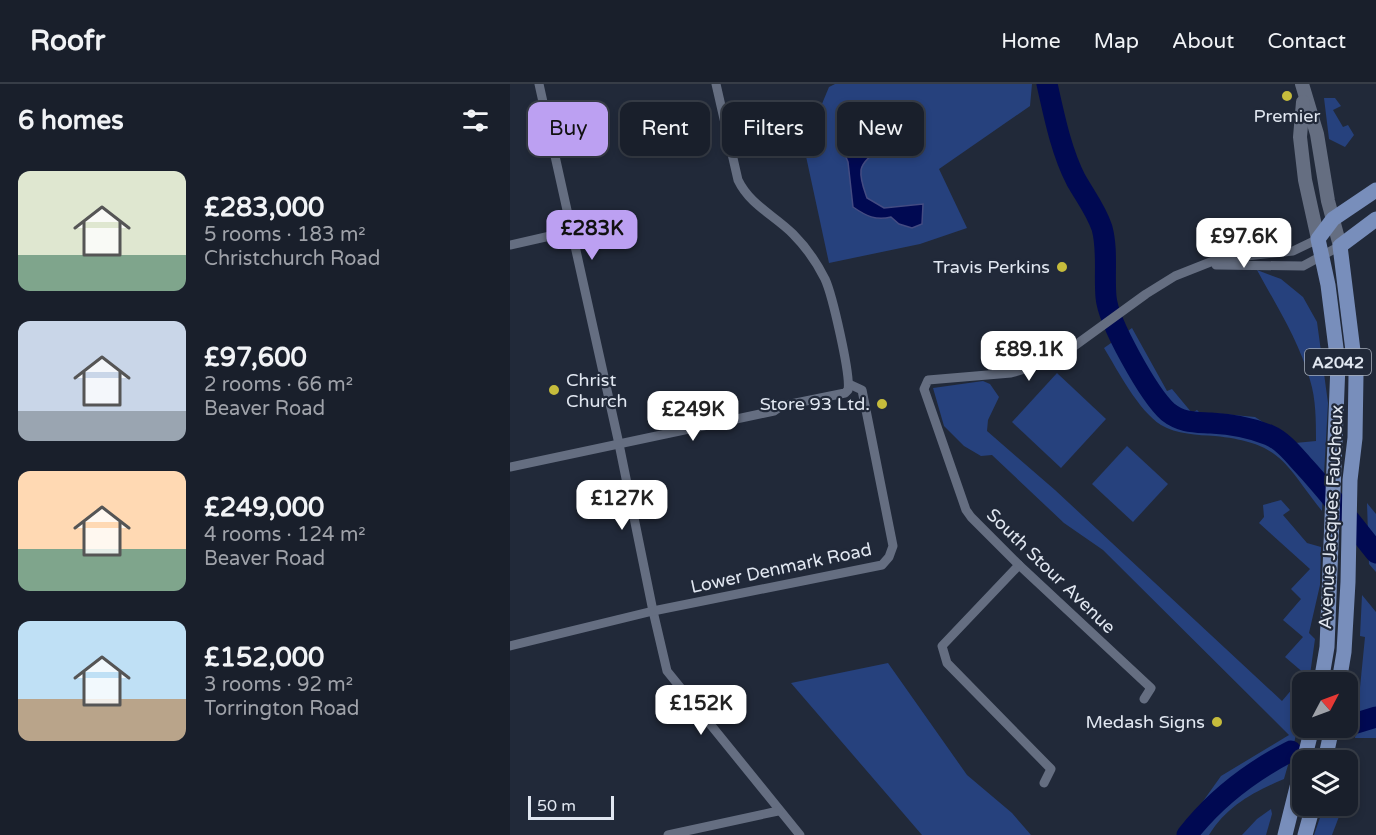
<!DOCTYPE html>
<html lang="en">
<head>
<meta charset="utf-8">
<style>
	:root { --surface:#191f2b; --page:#222733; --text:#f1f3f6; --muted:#9fa2a9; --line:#373d47; --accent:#bca0f2 }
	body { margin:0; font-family:"Varela Round",sans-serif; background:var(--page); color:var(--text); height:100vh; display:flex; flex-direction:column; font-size:22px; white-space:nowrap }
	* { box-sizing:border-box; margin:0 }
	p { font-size:20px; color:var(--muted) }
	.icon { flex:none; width:33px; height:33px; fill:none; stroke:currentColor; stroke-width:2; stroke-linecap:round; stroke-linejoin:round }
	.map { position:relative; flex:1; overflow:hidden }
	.panel { display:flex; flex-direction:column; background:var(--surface); width:510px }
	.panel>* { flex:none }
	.top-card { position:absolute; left:18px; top:18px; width:570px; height:54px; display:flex; gap:12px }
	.needle { width:39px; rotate:49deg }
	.tools { position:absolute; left:782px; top:588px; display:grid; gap:12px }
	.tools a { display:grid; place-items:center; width:66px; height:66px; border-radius:12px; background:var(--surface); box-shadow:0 3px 9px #0003,0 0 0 2px var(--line); font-size:30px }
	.scale { position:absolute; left:18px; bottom:15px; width:86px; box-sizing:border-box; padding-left:6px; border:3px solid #e1e7f1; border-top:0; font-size:16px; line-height:21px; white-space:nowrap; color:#e1e7f1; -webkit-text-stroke:4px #212939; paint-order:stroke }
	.price { position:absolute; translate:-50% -51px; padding:0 14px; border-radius:12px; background:#fff; color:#222; font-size:20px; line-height:39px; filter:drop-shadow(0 2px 3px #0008) }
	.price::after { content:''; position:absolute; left:50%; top:36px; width:18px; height:14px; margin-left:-9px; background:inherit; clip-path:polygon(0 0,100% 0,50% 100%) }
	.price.active { background:var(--accent); color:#111 }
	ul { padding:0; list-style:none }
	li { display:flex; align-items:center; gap:18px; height:150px; padding:0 18px }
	li span { display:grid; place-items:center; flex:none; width:168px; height:120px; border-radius:12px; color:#555 }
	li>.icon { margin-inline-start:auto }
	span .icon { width:72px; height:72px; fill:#fffc; stroke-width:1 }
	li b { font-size:26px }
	h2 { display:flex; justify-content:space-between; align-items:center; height:72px; padding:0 18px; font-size:26px }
	.chip { padding:0 21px; border-radius:12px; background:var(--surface); box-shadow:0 3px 9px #0003,0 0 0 2px var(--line); font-size:21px; line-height:54px }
	.chip.active { background:var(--accent); color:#111 }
	header { display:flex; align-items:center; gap:36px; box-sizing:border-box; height:84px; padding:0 30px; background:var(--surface); border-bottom:2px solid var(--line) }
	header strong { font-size:28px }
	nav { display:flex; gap:33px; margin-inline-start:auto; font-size:21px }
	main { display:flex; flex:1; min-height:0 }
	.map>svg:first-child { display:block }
	.green { fill:#26417d }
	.water { fill:#000952; stroke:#444c82; stroke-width:1.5 }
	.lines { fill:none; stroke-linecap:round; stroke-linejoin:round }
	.river { stroke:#000952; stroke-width:21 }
	.street { stroke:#656e81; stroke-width:9 }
	.secondary { stroke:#656e81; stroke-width:14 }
	.primary { stroke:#788ebb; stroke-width:15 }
	.poi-dot { fill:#c6bc3c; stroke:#212939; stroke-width:2 }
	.labels { text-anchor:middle; stroke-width:4.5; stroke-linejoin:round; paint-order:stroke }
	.shield { fill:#212939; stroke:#a7aeba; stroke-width:1.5 }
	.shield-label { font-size:16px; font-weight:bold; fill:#e1e7f1 }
	.poi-label { font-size:18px; fill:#e1e7f1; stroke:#212939; text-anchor:end }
	.street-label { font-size:18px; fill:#e1e7f1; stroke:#212939 }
</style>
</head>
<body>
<header>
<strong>Roofr</strong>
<nav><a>Home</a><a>Map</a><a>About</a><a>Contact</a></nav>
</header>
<main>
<section class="panel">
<h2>6 homes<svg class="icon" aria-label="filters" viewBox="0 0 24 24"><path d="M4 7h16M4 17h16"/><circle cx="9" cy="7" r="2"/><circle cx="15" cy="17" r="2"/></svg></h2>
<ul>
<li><span style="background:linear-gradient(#dfe7d0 70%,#7fa58c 0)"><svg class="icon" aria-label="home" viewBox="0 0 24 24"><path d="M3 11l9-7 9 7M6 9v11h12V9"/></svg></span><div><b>£283,000</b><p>5 rooms · 183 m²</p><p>Christchurch Road</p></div></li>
<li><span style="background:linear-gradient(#c9d6e8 75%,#9aa5b1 0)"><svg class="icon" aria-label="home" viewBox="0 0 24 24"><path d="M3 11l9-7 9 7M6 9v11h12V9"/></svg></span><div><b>£97,600</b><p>2 rooms · 66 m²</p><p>Beaver Road</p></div></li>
<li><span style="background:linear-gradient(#ffd9b3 65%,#7fa58c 0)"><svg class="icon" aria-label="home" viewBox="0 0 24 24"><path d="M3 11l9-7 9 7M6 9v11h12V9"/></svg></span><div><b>£249,000</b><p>4 rooms · 124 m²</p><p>Beaver Road</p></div></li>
<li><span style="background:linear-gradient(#bfe0f5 65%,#b9a48a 0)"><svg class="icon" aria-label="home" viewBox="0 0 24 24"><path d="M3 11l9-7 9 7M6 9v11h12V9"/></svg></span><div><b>£152,000</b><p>3 rooms · 92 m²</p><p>Torrington Road</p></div></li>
</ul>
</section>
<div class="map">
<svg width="866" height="751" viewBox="0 0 866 751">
	<rect width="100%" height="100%" fill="#212939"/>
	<g class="green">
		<path d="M325 0H522L520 22 429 85 457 144 410 160 319 179 294 63 319 3Z"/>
		<path d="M814 14H825L831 22 823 26 833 43 838 41 844 51 835 63 819 55Z"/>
		<path d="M747 186 771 195 793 213 807 238 818 319 812 427C774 379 772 359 705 352 688 351 666 350 651 341 628 326 608 287 594 264L622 244 657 307 662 305 682 329 687 326 691 330 702 329 745 333 785 359 806 357C806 337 806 315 800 296 789 257 766 221 747 186Z"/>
		<path d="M547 289 596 335 551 384 502 338Z"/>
		<path d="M473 297 480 300 489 313 478 336 477 347 545 406 772 617 795 590 775 573 793 553 773 536 791 515 781 505 800 485 749 439 754 433 753 421 771 416 780 426 773 431 797 459 811 463 810 501 799 549 805 555 799 598H792C792 636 784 660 774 695 743 708 717 722 699 751H669L711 692 779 651 593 466 554 439 482 371 471 372 454 362 434 342 423 304Z"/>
		<path d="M617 362 658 400 623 438 582 400Z"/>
		<path d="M857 419 866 430V488L859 480Z"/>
		<path d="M852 511 866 528V654H845L855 553 850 552Z"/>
		<path d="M378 579 457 691 502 729 521 751H412L281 599Z"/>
		<path d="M814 722H833L822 751H804Z"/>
		<path d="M761 725 762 730 756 751H732L747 735Z"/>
	</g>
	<path class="water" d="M374 37C401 60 355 65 351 86 350 96 354 105 357 114L374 124 413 120 412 140 402 144 389 140 381 133C366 137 356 132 343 123L338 78 333 66C341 45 353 40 374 37Z"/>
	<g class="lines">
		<g class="river">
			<path d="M537 0C544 31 551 67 566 96 575 112 586 126 592 144 598 166 594 190 596 213 598 238 639 311 658 328 672 339 685 338 701 339 720 340 742 344 759 351 773 357 783 370 793 381 819 409 842 439 866 469"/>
			<path d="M840 641 866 633"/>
			<path d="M677 751C705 715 740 688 781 667"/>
		</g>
		<g class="street">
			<path d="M29 0 109 360 143 527 157 587 290 751"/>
			<path d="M0 161 62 147"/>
			<path d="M706 181 793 182 830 162"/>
			<path d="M0 383 264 327 271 322 335 309 338 306C341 291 322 210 315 195 307 179 295 162 283 150 264 131 240 121 228 96L206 0"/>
			<path d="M509 481 432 562 437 579 541 685 534 699"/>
			<path d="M0 562 143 527 372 481 379 473 383 462 352 306 339 300"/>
			<path d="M634 615 641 604 509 481 461 433 456 426 414 305 418 296 501 289 518 284 556 268 636 210 665 192 708 175 783 167 808 155"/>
			<path d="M158 751 268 727"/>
		</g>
		<g class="secondary">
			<path d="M792 0 807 50 818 117 830 162"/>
			<path d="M793 18 790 53 795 96 808 155"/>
		</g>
		<g class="primary">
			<path d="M811 598 817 563 828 280 818 201 808 155 823 135 866 106"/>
			<path d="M829 598 834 568 838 498 840 396 845 354 846 291 830 162 866 135"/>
			<path d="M794 676 802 644"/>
			<path d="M815 676 822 644"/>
			<path d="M775 751 792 683"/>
			<path d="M795 751 803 722"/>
		</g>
	</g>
	<g class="poi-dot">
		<circle cx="777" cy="12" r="6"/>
		<circle cx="552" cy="183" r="6"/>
		<circle cx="44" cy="306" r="6"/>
		<circle cx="372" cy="320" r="6"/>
		<circle cx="707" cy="638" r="6"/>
	</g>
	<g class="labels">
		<rect class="shield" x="795" y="265" width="66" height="26" rx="4.5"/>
		<g class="shield-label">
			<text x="828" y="284">A2042</text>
		</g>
		<g class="poi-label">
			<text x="777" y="38" text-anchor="middle">Premier</text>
			<text x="540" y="189">Travis Perkins</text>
			<text x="56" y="302" text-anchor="start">Christ<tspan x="56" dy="21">Church</tspan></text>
			<text x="360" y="326">Store 93 Ltd.</text>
			<text x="695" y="644">Medash Signs</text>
		</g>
		<g class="street-label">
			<text transform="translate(821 433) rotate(-87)" y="6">Avenue Jacques Faucheux</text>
			<text transform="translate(271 484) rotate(-12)" y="6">Lower Denmark Road</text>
			<text transform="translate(541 487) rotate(44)" y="6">South Stour Avenue</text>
		</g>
	</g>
</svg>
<div class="tools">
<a><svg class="needle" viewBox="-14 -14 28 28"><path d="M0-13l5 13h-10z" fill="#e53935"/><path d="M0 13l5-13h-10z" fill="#9fa2a9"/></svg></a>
<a><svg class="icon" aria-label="layers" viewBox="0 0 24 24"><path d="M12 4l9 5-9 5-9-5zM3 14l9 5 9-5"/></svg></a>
</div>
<div class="scale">50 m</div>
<b class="price active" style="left:82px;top:177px">£283K</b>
<b class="price" style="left:734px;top:185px">£97.6K</b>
<b class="price" style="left:519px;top:298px">£89.1K</b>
<b class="price" style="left:183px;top:358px">£249K</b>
<b class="price" style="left:112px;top:447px">£127K</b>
<b class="price" style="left:191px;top:652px">£152K</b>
<div class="top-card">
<a class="chip active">Buy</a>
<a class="chip">Rent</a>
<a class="chip">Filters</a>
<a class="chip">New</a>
</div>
</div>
</main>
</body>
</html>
